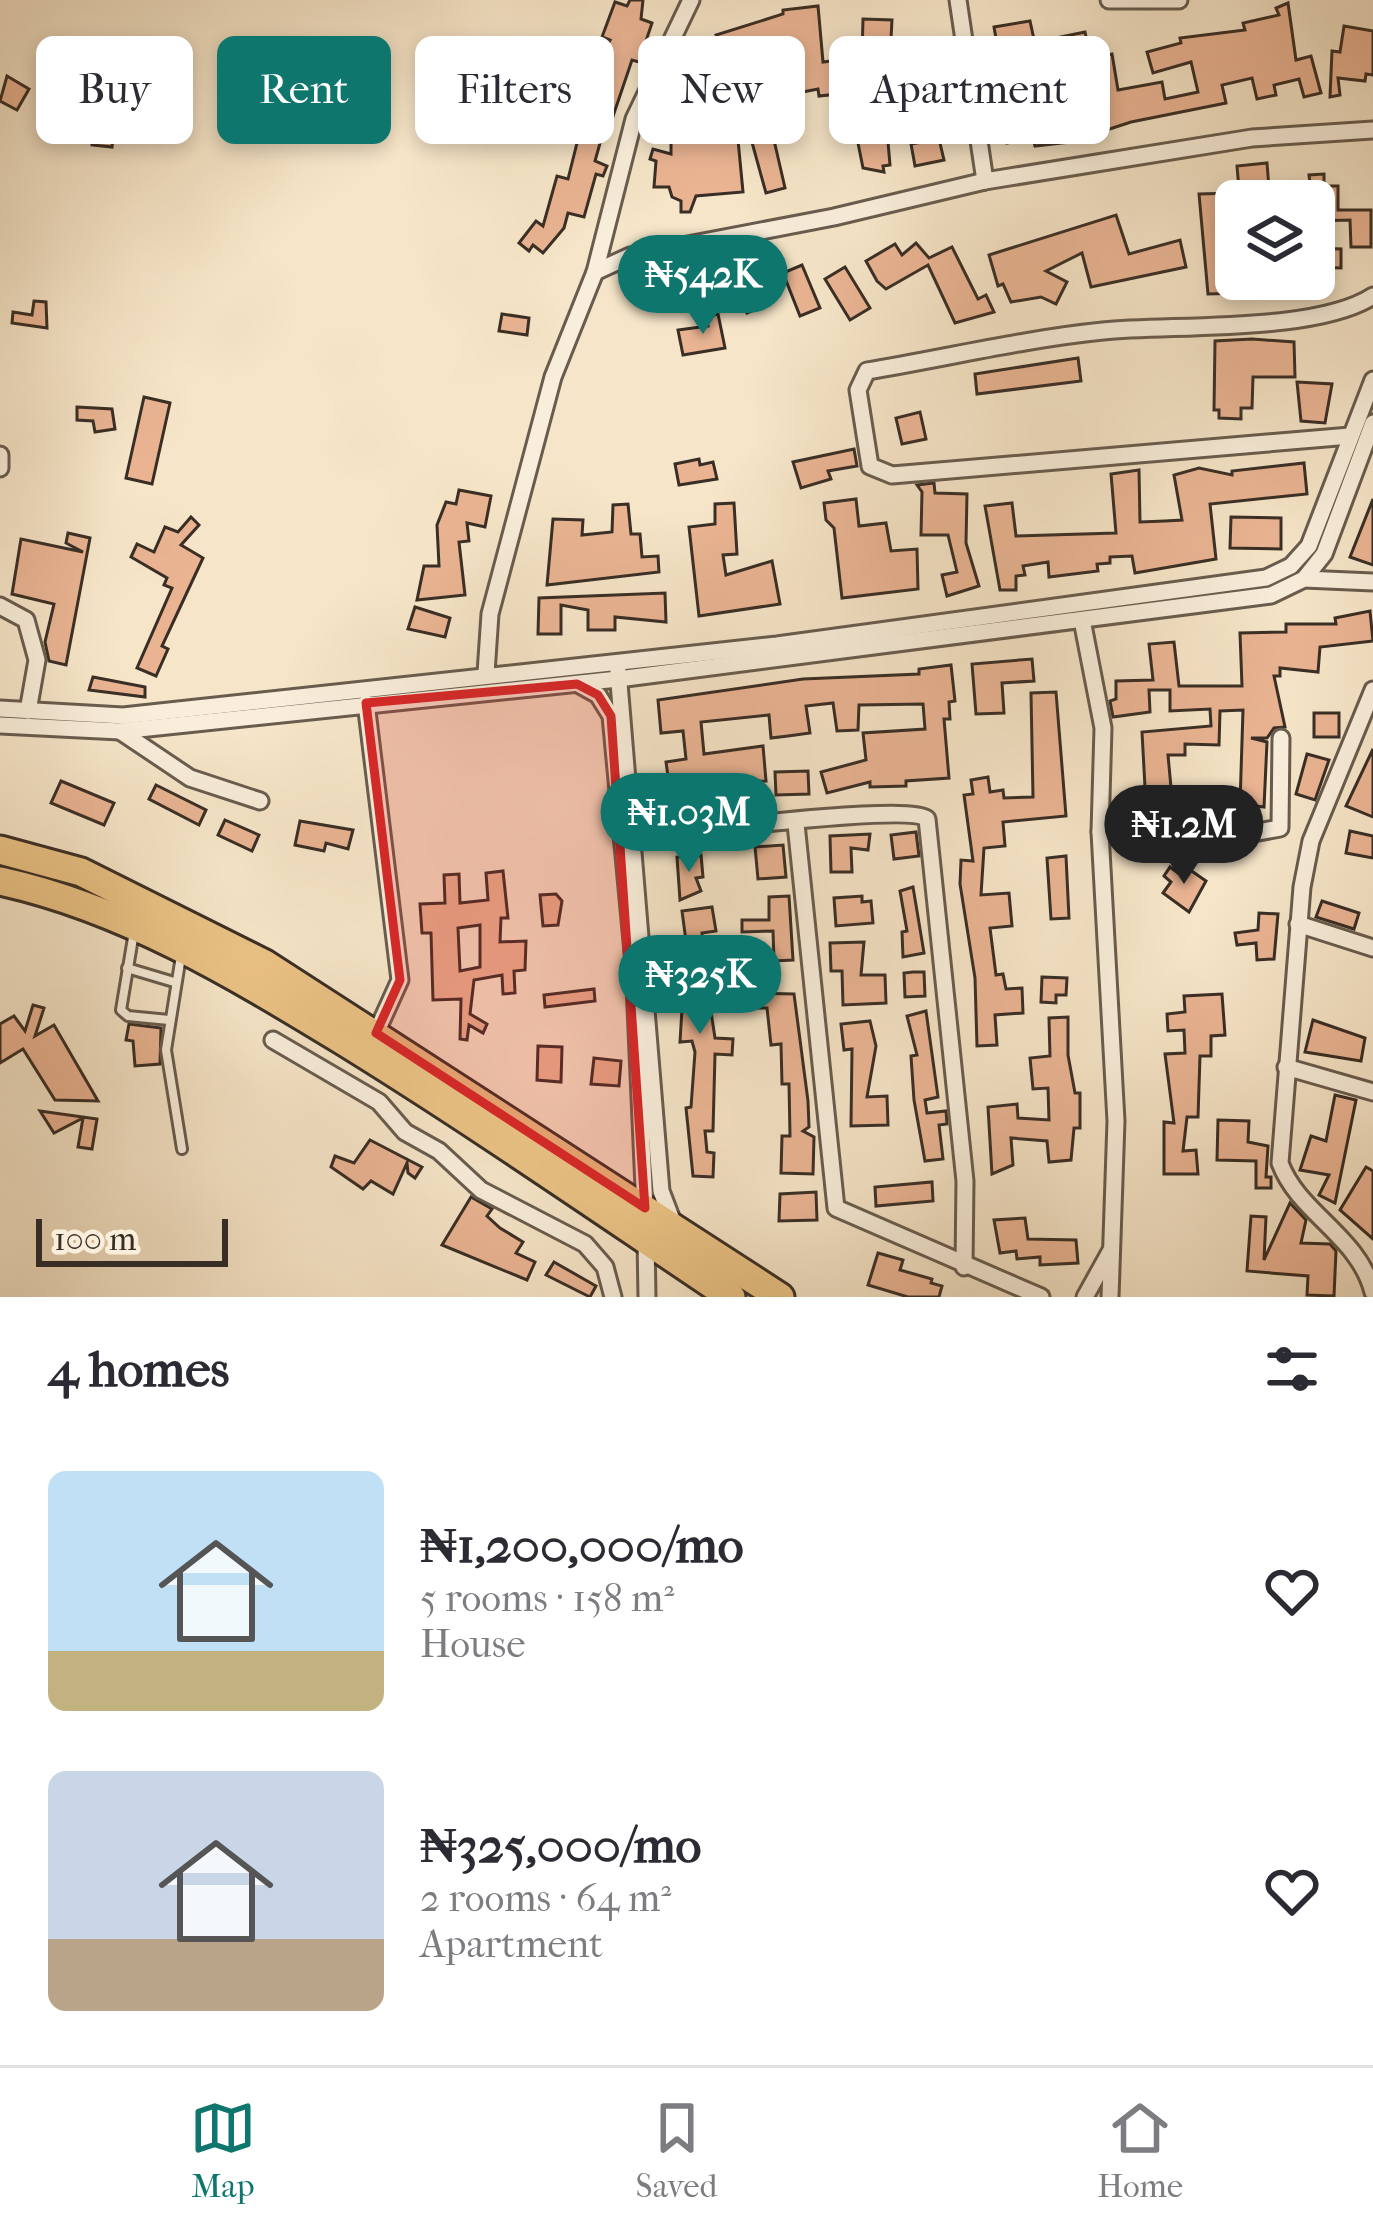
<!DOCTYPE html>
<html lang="en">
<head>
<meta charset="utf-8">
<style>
	:root { --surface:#fff; --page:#f2f2f3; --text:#2b2b33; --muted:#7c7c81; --line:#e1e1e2; --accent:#0f766e }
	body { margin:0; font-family:"IM FELL French Canon",serif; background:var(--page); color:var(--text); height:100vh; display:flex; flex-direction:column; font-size:45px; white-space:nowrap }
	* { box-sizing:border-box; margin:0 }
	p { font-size:39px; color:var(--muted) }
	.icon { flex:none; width:66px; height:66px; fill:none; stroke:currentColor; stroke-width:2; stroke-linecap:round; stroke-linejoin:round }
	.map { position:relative; height:1297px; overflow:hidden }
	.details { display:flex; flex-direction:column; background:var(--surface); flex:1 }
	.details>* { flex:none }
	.guide { position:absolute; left:36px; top:36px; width:1302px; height:108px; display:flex; gap:24px }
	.fabs { position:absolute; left:1215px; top:180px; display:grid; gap:24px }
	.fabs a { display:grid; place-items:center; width:120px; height:120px; border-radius:18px; background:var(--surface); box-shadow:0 6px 18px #0003; font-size:60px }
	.scale { position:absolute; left:36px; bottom:30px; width:192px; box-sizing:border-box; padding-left:12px; border:6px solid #392e25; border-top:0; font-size:33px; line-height:42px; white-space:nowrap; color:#392e25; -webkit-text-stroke:9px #f9eedb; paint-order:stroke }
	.price { position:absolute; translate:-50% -102px; padding:0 27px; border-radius:42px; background:var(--accent); color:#fff; font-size:39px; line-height:78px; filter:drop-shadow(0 3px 6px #0008) }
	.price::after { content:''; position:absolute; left:50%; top:72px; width:36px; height:27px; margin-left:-18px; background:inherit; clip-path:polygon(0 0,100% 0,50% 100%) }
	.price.selected { background:#222; color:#fff }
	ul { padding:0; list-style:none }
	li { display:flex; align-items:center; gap:36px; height:300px; padding:0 48px }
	li span { display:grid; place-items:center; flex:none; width:336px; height:240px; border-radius:18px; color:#555 }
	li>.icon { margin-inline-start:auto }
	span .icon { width:144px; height:144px; fill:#fffc; stroke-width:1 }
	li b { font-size:51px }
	h2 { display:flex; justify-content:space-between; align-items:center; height:144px; padding:0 48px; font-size:51px }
	.pill { padding:0 42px; border-radius:18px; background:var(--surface); box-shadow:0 6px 18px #0003; font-size:42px; line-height:108px }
	.pill.selected { background:var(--accent); color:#fff }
	.menu { display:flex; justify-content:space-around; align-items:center; height:168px; border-top:3px solid var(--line); background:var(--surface); font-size:33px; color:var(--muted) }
	.menu a { display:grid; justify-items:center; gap:6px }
	.menu .selected { color:var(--accent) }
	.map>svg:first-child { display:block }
	.building { fill:#eab493; stroke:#392e25; stroke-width:3; fill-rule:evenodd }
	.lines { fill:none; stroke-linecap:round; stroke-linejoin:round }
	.lane-casing { stroke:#685c4e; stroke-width:14 }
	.street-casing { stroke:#685c4e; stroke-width:21 }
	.highway-casing { stroke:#392e25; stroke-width:33 }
	.lane { stroke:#f9eedb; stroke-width:8 }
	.street { stroke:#f9eedb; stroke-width:15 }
	.highway { stroke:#ebc284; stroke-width:27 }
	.marked { fill:#d62828; fill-opacity:0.2; stroke:#d62828; stroke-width:9; stroke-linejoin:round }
</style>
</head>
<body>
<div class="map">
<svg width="1373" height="1297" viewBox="0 0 1373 1297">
	<rect width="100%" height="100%" fill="#f6e5c8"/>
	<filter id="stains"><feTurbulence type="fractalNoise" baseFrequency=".00167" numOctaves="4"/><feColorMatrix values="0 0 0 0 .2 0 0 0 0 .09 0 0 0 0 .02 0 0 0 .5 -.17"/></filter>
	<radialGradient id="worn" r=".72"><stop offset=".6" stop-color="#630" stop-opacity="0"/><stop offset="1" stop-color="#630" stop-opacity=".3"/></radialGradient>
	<g class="building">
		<path d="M630 0H643L641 19 652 23 639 62 632 60 606 137 602 136 595 161 607 166 603 176 596 174 584 217 568 213 564 228 543 253 533 245 529 251 519 243 536 221 543 226 557 176 568 179 580 131 573 129 579 104 610 40 602 37 615 2 627 6Z"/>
		<path d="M1288 3 1296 60 1311 56 1321 93 1304 97 1299 79 1274 85 1276 95 1257 99 1252 78 1222 85 1226 103 1131 122 1070 142 1035 146 1033 138 1007 143 1000 104 1016 101 1015 86 1010 59 1000 61 994 27 1030 21 1041 72 1039 83H1031L1038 121 1079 116 1075 103 1101 95 1094 58 1112 54 1118 90 1162 82 1165 99 1198 92 1191 62 1153 73 1147 52 1181 43 1180 38 1245 30 1243 23 1279 15 1276 8Z"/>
		<path d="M818 6 823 62 839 60 841 79 929 65V59L910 58 908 44 941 48 942 84 884 95 890 165 883 166 884 172 863 168 848 93 819 96 818 89 792 94 785 59 739 74 737 64 723 67 716 35 783 14V10Z"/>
		<path d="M863 19 892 20 890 57 862 56Z"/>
		<path d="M1344 26 1373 31V75L1366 74 1365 81 1338 78 1340 95 1330 97 1332 51 1340 52Z"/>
		<path d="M1085 32 1092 62 1062 68 1056 38Z"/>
		<path d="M98 41 119 42V53L134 54 129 130 114 129 112 147 92 145 94 117 66 115 71 49 97 51Z"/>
		<path d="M7 76 29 89 17 110 0 101Z"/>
		<path d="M680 85 732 88 731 120 736 119 743 192 696 196 690 212H681V201L672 197 669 187H654L656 161 650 159 653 149 671 154V132L709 133 706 112 692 111 693 100 677 94Z"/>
		<path d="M768 114 785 188 766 193 745 117Z"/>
		<path d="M939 139 944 160 915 166 911 144Z"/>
		<path d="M1267 163 1270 201H1240L1237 166Z"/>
		<path d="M1324 174V186H1338V210H1371V247H1351L1350 220 1314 221 1309 175Z"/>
		<path d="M1235 193 1236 283H1243V293L1208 294 1199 194Z"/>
		<path d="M1116 215 1129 254 1180 240 1186 267 1091 287 1082 253 1046 271 1067 282 1056 304 1041 297 1011 302 1003 284 998 286 989 255Z"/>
		<path d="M916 243 929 258 952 247 978 299 986 295 994 312 955 323 928 265 886 289 877 281 866 261 895 244 902 255Z"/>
		<path d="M1314 248 1341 249V268L1314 267Z"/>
		<path d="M802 265 820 308 800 316 783 273Z"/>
		<path d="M845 267 870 308 850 320 825 279Z"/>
		<path d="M760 270 773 302 747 313 733 281Z"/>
		<path d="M34 301 46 302 47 328 12 323 13 312 32 315Z"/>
		<path d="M502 314 529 318 527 335 499 331Z"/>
		<path d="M718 314 725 348 683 355 678 330 708 326 706 317Z"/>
		<path d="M1252 339 1294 342 1295 377H1253L1252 408H1241V419L1219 418V410H1214L1215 341Z"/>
		<path d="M1078 358 1081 381 977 394 975 374Z"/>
		<path d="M1297 382 1332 384 1325 423 1301 421Z"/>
		<path d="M144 397 170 403 152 484 126 478Z"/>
		<path d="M77 407 112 409 115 429 95 432 93 421 77 420Z"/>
		<path d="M920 412 926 439 902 444 896 418Z"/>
		<path d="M854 449 857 466 828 471 831 479 801 488 793 462Z"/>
		<path d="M699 459 700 465 713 462 717 479 679 485 675 464Z"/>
		<path d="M1304 463 1307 494 1210 504 1216 559 1135 573 1132 556 1110 557V563L1097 564 1098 571 1049 577 1048 562 1023 566 1025 575 1016 576V590H1000L985 506 1012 503 1016 536 1116 533 1111 474 1139 470 1140 522 1165 521 1182 520 1174 475 1199 468 1232 475V471Z"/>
		<path d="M934 483 935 493 967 494 966 543 979 586 947 596 942 575 957 572 948 535H921L922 492 917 485Z"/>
		<path d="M459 490 491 496 485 527 467 523 469 541 459 542 465 595 417 600 424 566H439L437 525 446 502 456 504Z"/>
		<path d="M856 499 859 526 886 523 891 551 917 549 918 589 842 598 834 528 826 520 824 503Z"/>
		<path d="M1373 499V565L1350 557Z"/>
		<path d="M734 503 737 554 723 555 726 575 772 561 780 604 699 616 689 527 715 524V504Z"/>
		<path d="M628 504 631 534H640L642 557 658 556 659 572 547 585 553 519 583 520 582 535 612 532 613 505Z"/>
		<path d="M191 517 199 525 181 545 203 558 162 646 168 649 156 676 137 668 172 588 164 585 167 578 131 557 137 544 154 552 165 527 178 532Z"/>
		<path d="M1231 517 1281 518V549L1230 548Z"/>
		<path d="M68 533 90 538 66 665 49 661 45 642 54 604 12 594 21 539 83 552 66 543Z"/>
		<path d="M665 593 666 622 615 617V630H588V610L561 605V634H538L539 598Z"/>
		<path d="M415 607 450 618 445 637 408 629Z"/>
		<path d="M1370 611 1373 641 1320 647 1318 672 1280 668V676H1274L1285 727 1274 728 1267 738H1251L1267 742 1264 807 1240 804 1243 710 1220 711 1219 745 1185 744V755H1168L1173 809 1146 806 1142 732 1211 726 1210 709 1170 711V690H1149L1150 712 1113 717 1110 701 1116 699V681L1153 680 1149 644 1174 642 1179 686H1242L1240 633 1286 632V624H1336L1335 618Z"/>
		<path d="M1032 659 1034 681 1002 683 1004 713 976 714 972 664Z"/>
		<path d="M951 665 955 701 949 702 950 719H944L949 778 906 781V786L870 787V782L827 793 821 772 866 760 863 733 925 729 923 704 859 705 858 730 837 731 833 703 806 706 810 733 788 736 771 738 769 715 701 722 704 754 763 746 766 781 696 784 700 808 673 812 666 762 686 759 683 731 661 733 658 700 803 679 919 674V669Z"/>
		<path d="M93 677 145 687V697L89 690Z"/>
		<path d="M1056 692 1066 816 1003 822 1005 846 984 848 981 895 1009 893 1012 926 990 928 996 975 1003 974 1006 989 1022 988 1023 1013 995 1015 997 1045 977 1046 975 978 960 884 961 860 973 861 964 795 973 794 971 780 988 777 990 792 1003 790 1004 798 1033 797 1031 693Z"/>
		<rect x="1314" y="713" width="25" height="24"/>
		<path d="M1373 749V817L1346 806Z"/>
		<path d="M1307 754 1329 760 1315 800 1296 794Z"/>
		<path d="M808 771 809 794 776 795 775 772Z"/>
		<path d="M61 781 114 803 104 825 51 803Z"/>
		<path d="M156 785 206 810 199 825 149 799Z"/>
		<path d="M225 820 259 835 252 851 218 835Z"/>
		<path d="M300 821 353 830 348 849 326 843 324 851 295 845Z"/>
		<path d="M1350 831 1373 836V858L1346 853Z"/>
		<path d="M916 832 919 856 894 859 891 835Z"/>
		<path d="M870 834 868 850 851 848 852 872H831L830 836Z"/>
		<path d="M783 845 786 877 758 879 755 847Z"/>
		<path d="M701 855 703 877 696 878 701 891 680 900 677 857Z"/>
		<path d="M1066 856 1069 918 1051 919 1047 858Z"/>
		<path d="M1183 865 1206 881 1189 912 1163 893 1171 882 1164 876 1170 867 1178 873Z"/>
		<path d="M503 871 508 918H501L500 942 526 941 525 970 514 971 515 993 503 994 502 975 474 980 470 1014 487 1024 483 1033 469 1025 467 1040 460 1039 461 999 433 1000 431 933H422L420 904 445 903 444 875 459 874 460 903 488 900 486 873ZM480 925V967L460 971 458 928Z"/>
		<path d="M913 887 924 953 903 957 902 932 907 931 900 891Z"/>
		<path d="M556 894 562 901 558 925 543 926 540 895Z"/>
		<path d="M789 896 793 960 774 961 773 931 742 932V920H769V897Z"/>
		<path d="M862 896V902L871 901 873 923 836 926 834 898Z"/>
		<path d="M1322 901 1359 913 1354 929 1316 917Z"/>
		<path d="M712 907 716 931 702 933 708 992 715 1038 733 1039 732 1055 715 1054 713 1131H705L707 1152 714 1153 713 1177 693 1176 686 1108 691 1107 695 1052 692 1041 680 1042 684 976 677 942 686 941 682 911Z"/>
		<path d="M1259 913 1278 914 1274 959 1257 960 1256 943 1237 945 1235 933 1258 930Z"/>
		<path d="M864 942 861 975H885L886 1003 843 1005 842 971H831L830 943Z"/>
		<path d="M913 972H924L925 996 905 997 904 973Z"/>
		<path d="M1042 977 1067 978 1066 995H1056V1003L1041 1002Z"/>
		<path d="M594 989 595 1001 545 1007 544 995Z"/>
		<path d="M749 993 794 994 808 1101 809 1127 803 1131 814 1137 813 1174 781 1173 782 1136H790L789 1084H782L781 1044 771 1045 767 1008H749Z"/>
		<path d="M1222 994 1225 1035 1211 1036V1056H1200L1198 1117H1187L1183 1151 1196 1150 1198 1174H1164V1122L1174 1123 1165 1054 1185 1053 1184 1030 1168 1031 1167 1014 1185 1012 1184 996Z"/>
		<path d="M33 1005 44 1008 35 1036 54 1025 98 1101 55 1100 23 1049 0 1063V1024L14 1016 25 1031Z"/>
		<path d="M926 1011 938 1097 925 1100 927 1113 946 1111 947 1124 939 1125 943 1159 925 1161 914 1100 911 1056 917 1055 907 1016Z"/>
		<path d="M1068 1017V1055L1075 1093H1080V1128H1074L1071 1160 1049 1162 1047 1141 1011 1138 1013 1165 992 1174 988 1107 1017 1104 1018 1118 1049 1120 1048 1088 1033 1089 1030 1058 1050 1056 1049 1018Z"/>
		<path d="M1313 1020 1365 1038 1361 1061 1305 1052Z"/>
		<path d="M870 1021 876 1046 867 1097 887 1096 888 1125 851 1126 852 1049 844 1050 841 1024Z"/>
		<path d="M129 1024 161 1028 160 1064 135 1066 133 1041 126 1040Z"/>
		<path d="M538 1046 562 1047 561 1082 537 1080Z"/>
		<path d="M594 1058 621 1061 619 1086 591 1084Z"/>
		<path d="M1335 1095 1356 1100 1335 1203 1319 1195 1329 1175 1300 1170 1311 1136 1326 1141Z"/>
		<path d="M40 1111 97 1119 92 1149 78 1147 83 1118 54 1133Z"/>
		<path d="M1218 1120 1249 1121 1248 1142 1268 1146 1266 1177H1271V1188H1256V1161L1217 1160Z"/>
		<path d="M370 1140 422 1167 415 1178 408 1173 407 1163 393 1194 371 1181 363 1189 331 1167 335 1156 354 1163Z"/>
		<path d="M1366 1167 1373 1171V1239L1340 1210Z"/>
		<path d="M932 1182 933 1201 876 1206 875 1187Z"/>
		<path d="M816 1192 817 1220 779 1221 780 1194Z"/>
		<path d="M471 1197 492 1209 487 1216 500 1228 523 1242 516 1253 535 1262 527 1280 442 1245Z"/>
		<path d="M1290 1203 1306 1220 1301 1243 1330 1244 1336 1251 1334 1296 1307 1295 1308 1276 1247 1271 1251 1216 1266 1217 1264 1260Z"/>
		<path d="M1025 1218 1028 1239 1076 1240 1078 1263 1040 1265V1257L1017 1259 1016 1251 1000 1253 994 1220Z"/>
		<path d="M878 1253 903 1260 900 1270 932 1279 931 1283 942 1286 939 1297H908L868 1285Z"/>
		<path d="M554 1262 596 1286 590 1297 546 1275Z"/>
	</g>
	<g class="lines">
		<g class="lane-casing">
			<g id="lane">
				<path d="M134 932 121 1010 128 1016 169 1020"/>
				<path d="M181 956 166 1050 182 1149"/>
				<path d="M127 968 174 982"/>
			</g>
		</g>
		<g class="street-casing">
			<g id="street">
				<path d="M958 0 985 181"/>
				<path d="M1109 0H1179"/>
				<path d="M595 272 630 256 834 217 985 181 1252 138 1373 130"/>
				<path d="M1350 436 892 475 870 466 858 390 867 371C945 358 1024 339 1103 331 1174 324 1316 333 1373 296"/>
				<path d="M0 455V468"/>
				<path d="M1304 579 1373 582"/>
				<path d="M0 606 26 620 37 660 28 711"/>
				<path d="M1082 620 1103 728 1100 832 1116 1121 1110 1297"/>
				<path d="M618 671 661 1191 674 1225"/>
				<path d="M486 673 490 614 553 377 595 272 634 119 691 0"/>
				<path d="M580 685 598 695 611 716 634 963 645 1210"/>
				<path d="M1373 690 1311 841 1302 887 1280 1163C1299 1214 1358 1235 1373 1292"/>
				<path d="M366 703 400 980 376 1033"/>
				<path d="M0 709 123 716 777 645 1266 578 1291 566 1309 546 1373 380"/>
				<path d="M0 725 120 731 618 679 1271 595 1304 579 1324 554 1373 423"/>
				<path d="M120 731 190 778 260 801"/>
				<path d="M796 824 836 1208 1041 1297"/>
				<path d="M1100 832 1231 837 1280 828 1281 738"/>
				<path d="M635 837C678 833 908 803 927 819L965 1181 964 1267"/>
				<path d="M1298 924 1373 948"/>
				<path d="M273 1040 379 1102 405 1132 439 1151 481 1190 585 1244 605 1267 613 1297"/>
				<path d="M1286 1067 1373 1092"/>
				<path d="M646 1240 647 1297"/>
				<path d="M1085 1297 1110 1252"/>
			</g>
		</g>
		<g class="highway-casing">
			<g id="highway">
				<path d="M0 850 81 872 265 964 780 1297"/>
				<path d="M0 881C124 908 233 974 340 1039 473 1121 601 1210 731 1297"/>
			</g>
		</g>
		<use href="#lane" class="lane"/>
		<use href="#street" class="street"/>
		<use href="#highway" class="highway"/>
	</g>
	<path class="marked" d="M577 684 598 695 611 716 645 1208 376 1033 400 980 366 703Z"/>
	<rect width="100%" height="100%" filter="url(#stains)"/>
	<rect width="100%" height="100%" fill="url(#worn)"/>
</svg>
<div class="fabs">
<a><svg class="icon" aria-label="layers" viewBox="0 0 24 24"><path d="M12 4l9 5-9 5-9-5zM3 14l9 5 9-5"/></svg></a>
</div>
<div class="scale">100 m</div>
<b class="price" style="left:703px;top:337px">₦542K</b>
<b class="price" style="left:689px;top:875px">₦1.03M</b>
<b class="price selected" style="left:1184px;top:887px">₦1.2M</b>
<b class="price" style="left:700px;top:1037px">₦325K</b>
<div class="guide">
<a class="pill">Buy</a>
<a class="pill selected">Rent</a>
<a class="pill">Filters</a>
<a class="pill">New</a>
<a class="pill">Apartment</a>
</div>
</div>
<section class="details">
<h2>4 homes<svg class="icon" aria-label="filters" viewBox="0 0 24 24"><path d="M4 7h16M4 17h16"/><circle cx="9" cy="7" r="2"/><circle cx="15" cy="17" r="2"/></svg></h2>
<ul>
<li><span style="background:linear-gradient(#bfe0f5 75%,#c2b280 0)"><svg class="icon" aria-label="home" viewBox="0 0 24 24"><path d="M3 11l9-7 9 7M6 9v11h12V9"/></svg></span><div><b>₦1,200,000/mo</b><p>5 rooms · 158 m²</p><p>House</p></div><svg class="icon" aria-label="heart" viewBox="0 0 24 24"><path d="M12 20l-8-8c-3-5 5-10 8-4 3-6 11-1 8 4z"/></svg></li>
<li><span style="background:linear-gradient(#c9d6e8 70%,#b9a48a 0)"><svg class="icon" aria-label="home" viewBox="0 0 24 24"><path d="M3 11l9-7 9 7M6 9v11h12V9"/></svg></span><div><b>₦325,000/mo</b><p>2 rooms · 64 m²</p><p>Apartment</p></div><svg class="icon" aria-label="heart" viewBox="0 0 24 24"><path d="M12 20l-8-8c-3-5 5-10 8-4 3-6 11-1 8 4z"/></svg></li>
</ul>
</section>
<nav class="menu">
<a class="selected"><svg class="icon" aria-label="map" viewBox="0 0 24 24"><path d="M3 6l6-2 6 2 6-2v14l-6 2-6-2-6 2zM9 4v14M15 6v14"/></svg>Map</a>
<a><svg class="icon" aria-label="saved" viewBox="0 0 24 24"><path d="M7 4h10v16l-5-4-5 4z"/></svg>Saved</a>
<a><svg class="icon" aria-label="home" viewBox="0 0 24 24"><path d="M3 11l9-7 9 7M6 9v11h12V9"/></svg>Home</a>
</nav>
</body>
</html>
